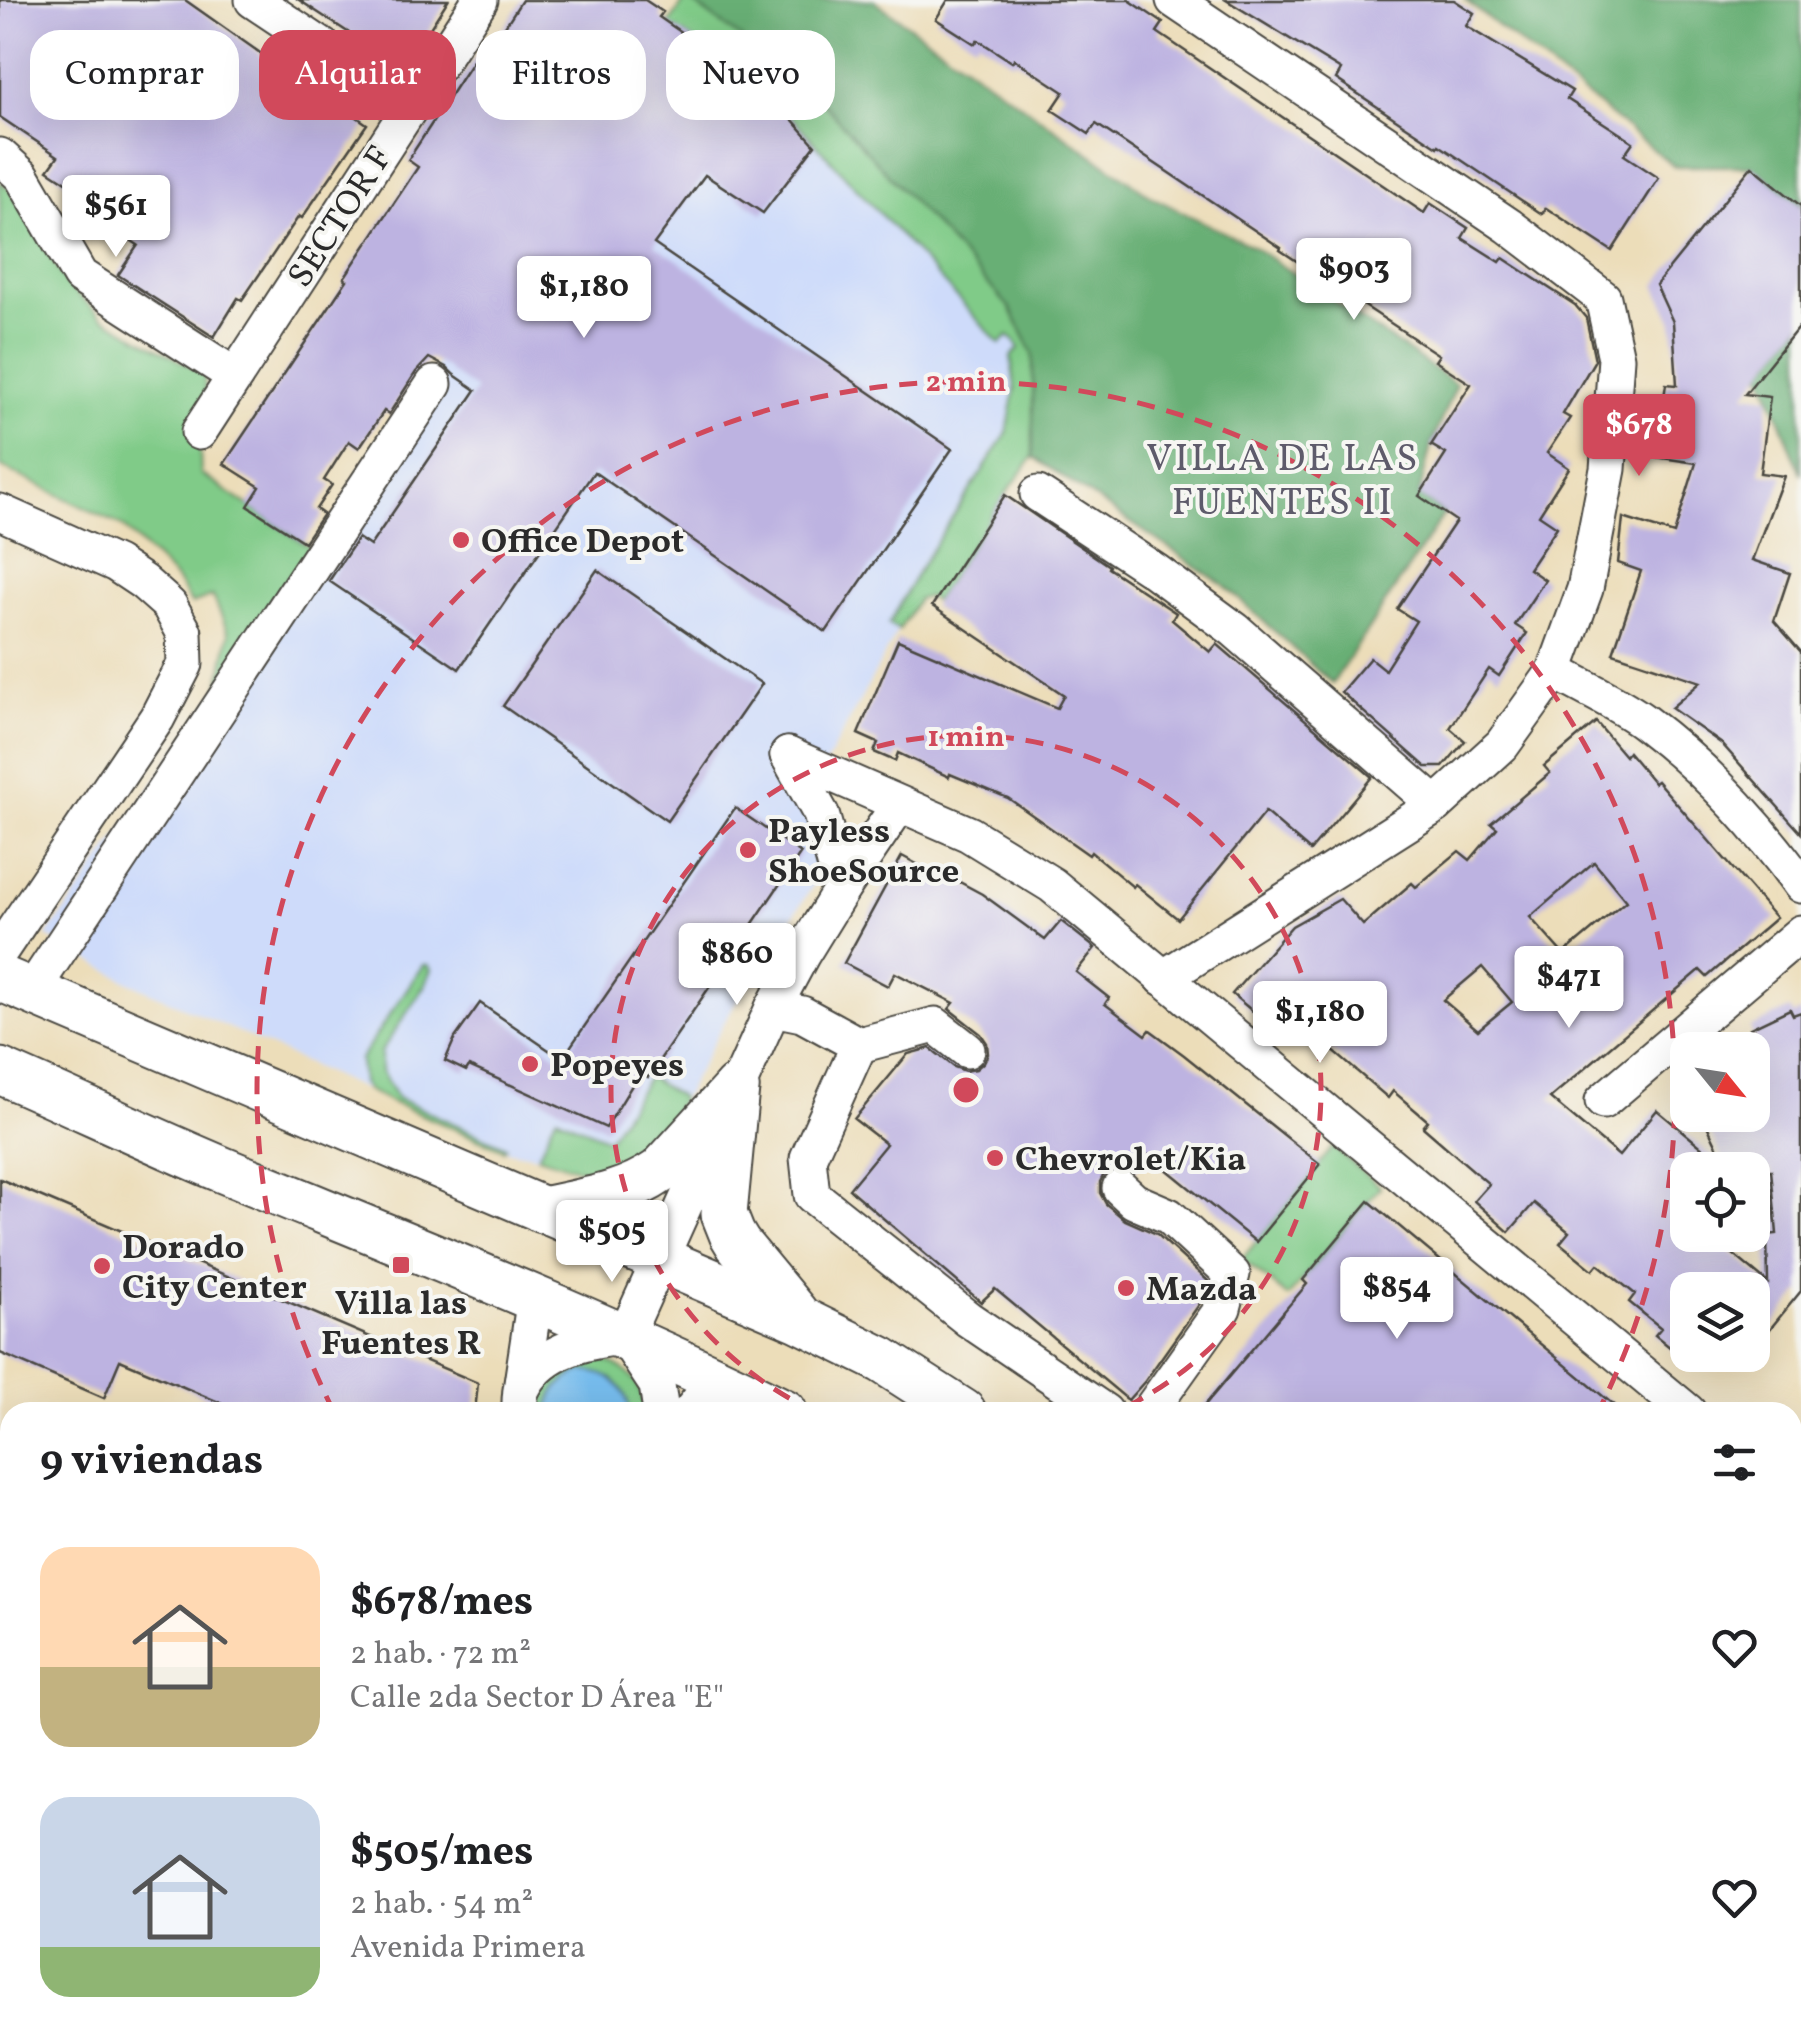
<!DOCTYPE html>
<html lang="es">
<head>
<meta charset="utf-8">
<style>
	:root { --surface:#fff; --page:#f6f6f6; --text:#202124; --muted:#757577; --accent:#d1495b }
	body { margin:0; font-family:Vollkorn,serif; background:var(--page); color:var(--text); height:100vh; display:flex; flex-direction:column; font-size:38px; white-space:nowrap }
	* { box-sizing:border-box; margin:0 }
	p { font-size:32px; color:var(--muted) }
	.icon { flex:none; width:55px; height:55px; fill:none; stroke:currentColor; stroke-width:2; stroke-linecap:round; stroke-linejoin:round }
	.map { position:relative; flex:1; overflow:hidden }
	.side { position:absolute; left:0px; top:1402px; width:1802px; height:642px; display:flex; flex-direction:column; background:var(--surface); border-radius:30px 30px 0 0; box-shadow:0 10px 40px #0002 }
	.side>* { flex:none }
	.hud { position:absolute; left:30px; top:30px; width:1000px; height:90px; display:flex; gap:20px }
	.needle { width:65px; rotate:120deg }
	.buttons { position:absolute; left:1670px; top:1032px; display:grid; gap:20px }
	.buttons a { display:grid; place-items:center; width:100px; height:100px; border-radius:20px; background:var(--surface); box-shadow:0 10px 40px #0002; font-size:50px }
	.price { position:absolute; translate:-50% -85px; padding:0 22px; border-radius:10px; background:#fff; color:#222; font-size:32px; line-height:65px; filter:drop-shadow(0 2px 5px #0008) }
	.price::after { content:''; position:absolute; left:50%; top:60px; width:30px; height:22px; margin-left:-15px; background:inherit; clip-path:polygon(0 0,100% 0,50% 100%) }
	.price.current { background:var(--accent); color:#fff }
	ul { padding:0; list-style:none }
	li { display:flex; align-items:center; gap:30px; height:250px; padding:0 40px }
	li span { display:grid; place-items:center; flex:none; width:280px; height:200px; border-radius:30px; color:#555 }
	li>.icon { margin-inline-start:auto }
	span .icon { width:120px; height:120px; fill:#fffc; stroke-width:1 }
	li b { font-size:42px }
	h2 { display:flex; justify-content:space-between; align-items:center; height:120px; padding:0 40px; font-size:42px }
	.chip { padding:0 35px; border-radius:30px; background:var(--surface); box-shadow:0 10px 40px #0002; font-size:35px; line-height:90px }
	.chip.current { background:var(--accent); color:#fff }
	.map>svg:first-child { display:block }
	.built { fill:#cedbfa }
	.green { fill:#80cb88; stroke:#567b5a; stroke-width:2.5 }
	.forest { fill:#68af74; stroke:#4a6d50; stroke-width:2.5 }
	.water { fill:#76bced; stroke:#50748c; stroke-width:2.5 }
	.building { fill:#bdb3e1; fill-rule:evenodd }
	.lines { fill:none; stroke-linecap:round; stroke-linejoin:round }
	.minor-casing { stroke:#484640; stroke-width:39 }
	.major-casing { stroke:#484640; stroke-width:49 }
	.minor { stroke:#fff; stroke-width:35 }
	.major { stroke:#fff; stroke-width:45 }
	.ring { fill:none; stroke:#d1495b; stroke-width:5; stroke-dasharray:18 12 }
	.poi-dot { fill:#d1495b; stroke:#f6f6f2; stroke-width:4 }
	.labels { text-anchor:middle; stroke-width:8; stroke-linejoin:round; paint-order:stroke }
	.street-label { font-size:35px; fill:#2b2b2b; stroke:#f6f6f2 }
	.poi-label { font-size:35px; font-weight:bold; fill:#2b2b2b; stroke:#f6f6f2; text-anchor:start }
	.neighbourhood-label { font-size:38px; letter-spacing:2.5px; fill:#5e5b6b; stroke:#f6f6f2 }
	.centre { fill:#d1495b; stroke:#f6f6f2; stroke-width:5 }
	.ring-label { font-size:30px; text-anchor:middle; font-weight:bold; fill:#d1495b; stroke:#f6f6f2; stroke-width:8; stroke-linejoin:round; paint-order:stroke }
</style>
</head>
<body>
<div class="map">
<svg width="1801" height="2043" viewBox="0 0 1801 2043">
	<rect width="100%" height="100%" fill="#f6f6f2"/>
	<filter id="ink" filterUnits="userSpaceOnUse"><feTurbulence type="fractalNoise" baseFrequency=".01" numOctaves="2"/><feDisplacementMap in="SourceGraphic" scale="20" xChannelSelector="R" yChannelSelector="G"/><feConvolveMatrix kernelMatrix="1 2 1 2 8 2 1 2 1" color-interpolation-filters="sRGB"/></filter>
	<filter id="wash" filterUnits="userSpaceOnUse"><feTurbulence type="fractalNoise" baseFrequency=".0048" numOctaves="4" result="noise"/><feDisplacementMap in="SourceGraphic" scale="40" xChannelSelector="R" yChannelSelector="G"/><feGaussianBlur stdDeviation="2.25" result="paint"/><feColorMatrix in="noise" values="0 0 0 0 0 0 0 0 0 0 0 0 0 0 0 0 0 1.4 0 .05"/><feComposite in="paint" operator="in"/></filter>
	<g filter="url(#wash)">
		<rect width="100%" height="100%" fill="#ecddb9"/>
		<path class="built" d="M685 0H689L1033 354V457L1005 495 935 601 927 597 918 600 898 630 822 771 816 881 731 1010 655 1150 560 1163 538 1156 504 1150 391 1102 131 983 46 936 75 898 314 550 437 364Z"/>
		<g class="green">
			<path d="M685 0H689L810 89 1010 308 1033 354V457L1005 495 935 601 927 597 918 599 899 630 889 624 918 571 1007 433 1015 390 1011 357 1019 348 1015 341 1008 336 1000 344 768 92 669 24Z"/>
			<path d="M0 181 12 191 67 285 102 317 204 374 206 397 199 432 201 474 314 550 218 691 229 634 213 596 192 604 175 578 122 526 0 466Z"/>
			<path d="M423 965H428L431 970 425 985 381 1052V1071L397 1098 506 1147 504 1150 391 1102 367 1090 362 1083 360 1059Z"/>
			<path d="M648 1077 681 1098C671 1118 653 1161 633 1171 611 1182 560 1163 538 1156L556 1116 608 1139Z"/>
			<path d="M1333 1147 1380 1187 1288 1297 1242 1259Z"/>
			<path d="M591 1357C623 1363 643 1379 645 1412H630C628 1397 623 1388 611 1378L548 1409V1412H533L535 1397 556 1368Z"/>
		</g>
		<g class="forest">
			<path d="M689 0H873L1152 197 1254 247 1456 384 1431 445 1419 495 1444 514 1332 684 1224 585 1033 457V354L1010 308 810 89Z"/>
			<path d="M1465 0H1801V206L1752 166H1674Z"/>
			<path d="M1801 324V474L1762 372Z"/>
		</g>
		<path class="water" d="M584 1371C611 1373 626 1386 630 1412H548C551 1390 563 1378 584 1371Z"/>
		<g id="blocks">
			<g class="building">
				<path d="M0 0H185L290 74 297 64 333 90 328 97 367 124 302 218 299 216 242 300 238 298 214 337 118 275 138 245 70 201 77 189 48 170 58 156 0 117Z"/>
				<path d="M299 0H448L404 69Z"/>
				<path d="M522 0H645L663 12 659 17 768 92 815 145 763 213 705 175 654 244 952 449 826 632 594 472 459 669 329 581 358 538 370 546 476 390 453 374 446 367 429 358 416 372 389 414 384 411 359 448 349 441 324 480 332 485 316 509 323 514 304 542 248 506 260 487 224 464 347 280 344 278 418 167 408 160 480 50 487 54Z"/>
				<path d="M948 0H1129L1163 23 1157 32 1424 213 1430 203 1468 228 1462 238 1500 262 1503 258 1575 305 1586 318 1595 360 1563 414 1570 418 1547 453 1569 468 1539 515 1557 527 1529 569 1545 580 1515 625 1527 633 1499 676 1489 669 1450 728 1465 741 1443 767H1426L1341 692 1370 658 1385 670 1416 621 1397 609 1456 521 1419 496 1446 454 1431 445 1471 384 1435 361 1439 355 1280 250 1281 248 1096 124 1089 134 1052 110 1064 92 1014 59 1012 62 978 40 975 44 936 19Z"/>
				<path d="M1226 0H1454L1474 13 1466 26 1572 91 1567 99 1633 142 1624 155 1659 178 1612 251 1546 208 1542 214 1439 145 1438 147 1403 124 1336 79 1341 70Z"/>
				<path d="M1752 166 1801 206V324L1745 394 1770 397 1760 473 1784 476 1752 560 1790 573 1774 621 1801 652V833L1722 744 1671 708 1701 682 1613 653 1641 571 1618 563 1623 518 1674 534 1696 463 1655 457 1666 384 1677 385 1673 322 1656 285Z"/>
				<path d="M1005 495 1109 566 1108 568 1176 613 1172 620 1210 652 1217 644 1372 777 1310 851 1265 812 1178 919 1135 884 1133 887 1091 852 1089 855 1008 798 950 774 949 777 898 753 895 761 874 752 878 743 858 734 898 640 1057 708 1064 695 932 606Z"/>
				<path d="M597 570 762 684 667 821 503 706Z"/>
				<path d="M1596 722 1625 756 1628 752 1654 783 1657 781 1776 918 1707 977 1700 970 1550 1098 1619 1156 1657 1110 1728 1169 1702 1115H1752V1040L1755 1039 1750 1028 1790 1009 1793 1015 1801 1012V1291L1752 1351V1290H1688V1362L1655 1335 1661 1328 1629 1302 1635 1294 1598 1264 1593 1270 1560 1243 1569 1232 1534 1203 1509 1232 1474 1201 1489 1184 1423 1127 1428 1121 1393 1091 1388 1098 1289 1013 1275 1030 1232 994 1292 926 1340 899 1363 925 1412 883 1416 887 1459 851 1470 860 1497 828 1491 823 1550 773 1544 766ZM1594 862 1626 901 1563 954 1530 917ZM1482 967 1512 1002 1478 1030 1443 1000ZM1688 1170H1771L1777 1234 1767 1235 1768 1283 1710 1235H1688Z"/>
				<path d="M735 808 801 853 648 1077 640 1072 606 1128 469 1066 466 1071 445 1061 455 1038 480 1003 562 1059Z"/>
				<path d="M902 856 952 883 954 879 982 894 1045 940 1061 921 1095 948 1076 972 1109 998 1105 1004 1146 1035 1150 1030 1184 1055 1320 1164 1256 1242 1149 1155 1134 1172 1126 1168H1115L1104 1174 1100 1182V1193L1106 1204 1125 1220 1157 1234 1208 1281 1203 1299 1145 1381 1128 1400 995 1289 981 1302 849 1189 886 1144 854 1119 908 1054 930 1048 954 1067 965 1071 976 1069 984 1062 988 1054 987 1043 981 1034 949 1009 954 1003 895 973 888 986 844 963Z"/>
				<path d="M0 1179 478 1383 475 1412H242L120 1360 104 1398 0 1353Z"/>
				<path d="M1369 1201 1489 1301 1622 1412H1199L1307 1284 1303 1280Z"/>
			</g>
		</g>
	</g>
	<g filter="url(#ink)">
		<use href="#blocks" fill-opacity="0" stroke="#484640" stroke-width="2.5"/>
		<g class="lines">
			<g class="minor-casing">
				<g id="minor">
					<path d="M253 0 410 105"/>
					<path d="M0 156 22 176 80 276 235 376"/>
					<path d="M199 432 480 0"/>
					<path d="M1038 494 1155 571 1235 630 1436 805"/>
					<path d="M0 512 116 564 143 582 169 605 184 632 185 664 157 718 0 951"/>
					<path d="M1555 671C1584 688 1617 702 1644 722 1704 767 1757 824 1801 885"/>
					<path d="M788 755 969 834 1052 885 1688 1412"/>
					<path d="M788 755 821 814 842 889"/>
					<path d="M1163 978 1436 805 1502 745 1555 671 1585 589 1608 469 1616 358 1603 298 1509 226 1174 0"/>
					<path d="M31 992 434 384"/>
					<path d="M773 1008 802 1014 859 1045 808 1158 812 1195 968 1319 1105 1412"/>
					<path d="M859 1045 935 1025 967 1050"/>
					<path d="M1603 1101 1801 933"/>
					<path d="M1120 1188 1134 1201 1169 1216 1232 1274 1223 1308 1149 1412"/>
					<path d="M625 1337 773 1008 802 954 842 889 899 805"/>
					<path d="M626 1338 657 1385 661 1412"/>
					<path d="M521 1390 535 1297"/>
					<path d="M520 1412C520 1405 519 1395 522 1389 540 1351 587 1340 625 1337"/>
					<path d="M690 1412 716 1379"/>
					<path d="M1792 1487 1801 1491"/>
					<path d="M0 1626 10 1634"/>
					<path d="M0 1689 10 1679"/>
					<path d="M0 1993 10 1988"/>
					<path d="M181 2035 195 2043"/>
					<path d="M881 2035 888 2043"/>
					<path d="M1578 2035 1580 2043"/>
					<path d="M1700 2035 1801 2042"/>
				</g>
			</g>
			<g class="major-casing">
				<g id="major">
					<path d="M0 978 799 1319 882 1360 963 1412"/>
					<path d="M0 1071C74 1103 147 1138 221 1169 410 1247 600 1321 784 1412"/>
					<path d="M736 1088 724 1214 732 1234 738 1244 795 1313"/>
					<path d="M542 1210C584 1201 624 1196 660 1171L736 1088"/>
					<path d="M1405 2035 1408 2043"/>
					<path d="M1498 2035 1501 2043"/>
				</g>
			</g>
			<use href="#minor" class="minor"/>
			<use href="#major" class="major"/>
		</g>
	</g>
	<g class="ring">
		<path d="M816 1412A355 355 0 1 1 1116 1412"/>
		<path d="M334 1412A709 709 0 1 1 1598 1412"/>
	</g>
	<g class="poi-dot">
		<circle cx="461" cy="540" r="10"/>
		<circle cx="748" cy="850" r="10"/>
		<circle cx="530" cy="1064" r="10"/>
		<circle cx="995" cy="1158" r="10"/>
		<rect x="391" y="1255" width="20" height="20" rx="5"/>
		<circle cx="102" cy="1266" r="10"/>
		<circle cx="1126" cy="1288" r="10"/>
	</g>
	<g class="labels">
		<g class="street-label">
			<text transform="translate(339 216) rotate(-57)" y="12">SECTOR F</text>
		</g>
		<g class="poi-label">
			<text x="481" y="552">Office Depot</text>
			<text x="768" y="842">Payless<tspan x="768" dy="40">ShoeSource</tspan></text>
			<text x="550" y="1076">Popeyes</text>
			<text x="1015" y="1170">Chevrolet/Kia</text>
			<text x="122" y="1258">Dorado<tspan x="122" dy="40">City Center</tspan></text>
			<text x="1146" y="1300">Mazda</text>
			<text x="401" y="1314" text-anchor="middle">Villa las<tspan x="401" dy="40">Fuentes R</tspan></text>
		</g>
		<g class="neighbourhood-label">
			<text x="1283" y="470">VILLA DE LAS<tspan x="1283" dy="44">FUENTES II</tspan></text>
		</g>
	</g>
	<circle cx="966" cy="1090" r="15" class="centre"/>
	<g class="ring-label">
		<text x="966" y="391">2 min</text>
		<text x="966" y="746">1 min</text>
	</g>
</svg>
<div class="buttons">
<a><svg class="needle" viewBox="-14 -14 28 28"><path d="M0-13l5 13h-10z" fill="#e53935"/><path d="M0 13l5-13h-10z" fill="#757577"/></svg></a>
<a><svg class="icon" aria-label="locate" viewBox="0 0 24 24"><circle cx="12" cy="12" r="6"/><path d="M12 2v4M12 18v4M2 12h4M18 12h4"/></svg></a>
<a><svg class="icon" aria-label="layers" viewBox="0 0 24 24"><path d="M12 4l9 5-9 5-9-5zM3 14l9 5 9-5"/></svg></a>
</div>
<b class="price" style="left:116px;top:260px">$561</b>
<b class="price" style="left:1354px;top:323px">$903</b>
<b class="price" style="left:584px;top:341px">$1,180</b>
<b class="price current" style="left:1639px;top:479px">$678</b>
<b class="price" style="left:737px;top:1008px">$860</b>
<b class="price" style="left:1569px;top:1031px">$471</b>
<b class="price" style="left:1320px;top:1066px">$1,180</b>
<b class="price" style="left:612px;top:1285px">$505</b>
<b class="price" style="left:1397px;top:1342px">$854</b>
<div class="hud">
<a class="chip">Comprar</a>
<a class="chip current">Alquilar</a>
<a class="chip">Filtros</a>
<a class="chip">Nuevo</a>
</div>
<section class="side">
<h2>9 viviendas<svg class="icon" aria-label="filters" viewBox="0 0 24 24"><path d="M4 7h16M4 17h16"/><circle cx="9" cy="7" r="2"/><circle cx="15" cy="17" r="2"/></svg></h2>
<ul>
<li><span style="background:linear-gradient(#ffd9b3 60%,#c2b280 0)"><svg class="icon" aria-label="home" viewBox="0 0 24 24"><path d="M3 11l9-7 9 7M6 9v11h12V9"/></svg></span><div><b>$678/mes</b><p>2 hab. · 72 m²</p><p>Calle 2da Sector D Área &quot;E&quot;</p></div><svg class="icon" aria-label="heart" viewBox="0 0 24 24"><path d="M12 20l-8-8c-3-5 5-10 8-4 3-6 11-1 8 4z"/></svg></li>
<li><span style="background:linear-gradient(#c9d6e8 75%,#8fb573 0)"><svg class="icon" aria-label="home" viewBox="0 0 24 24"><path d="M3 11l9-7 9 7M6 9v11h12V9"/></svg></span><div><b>$505/mes</b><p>2 hab. · 54 m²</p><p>Avenida Primera</p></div><svg class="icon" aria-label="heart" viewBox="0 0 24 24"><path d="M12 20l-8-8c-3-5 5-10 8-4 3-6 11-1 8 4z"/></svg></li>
</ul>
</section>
</div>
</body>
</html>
